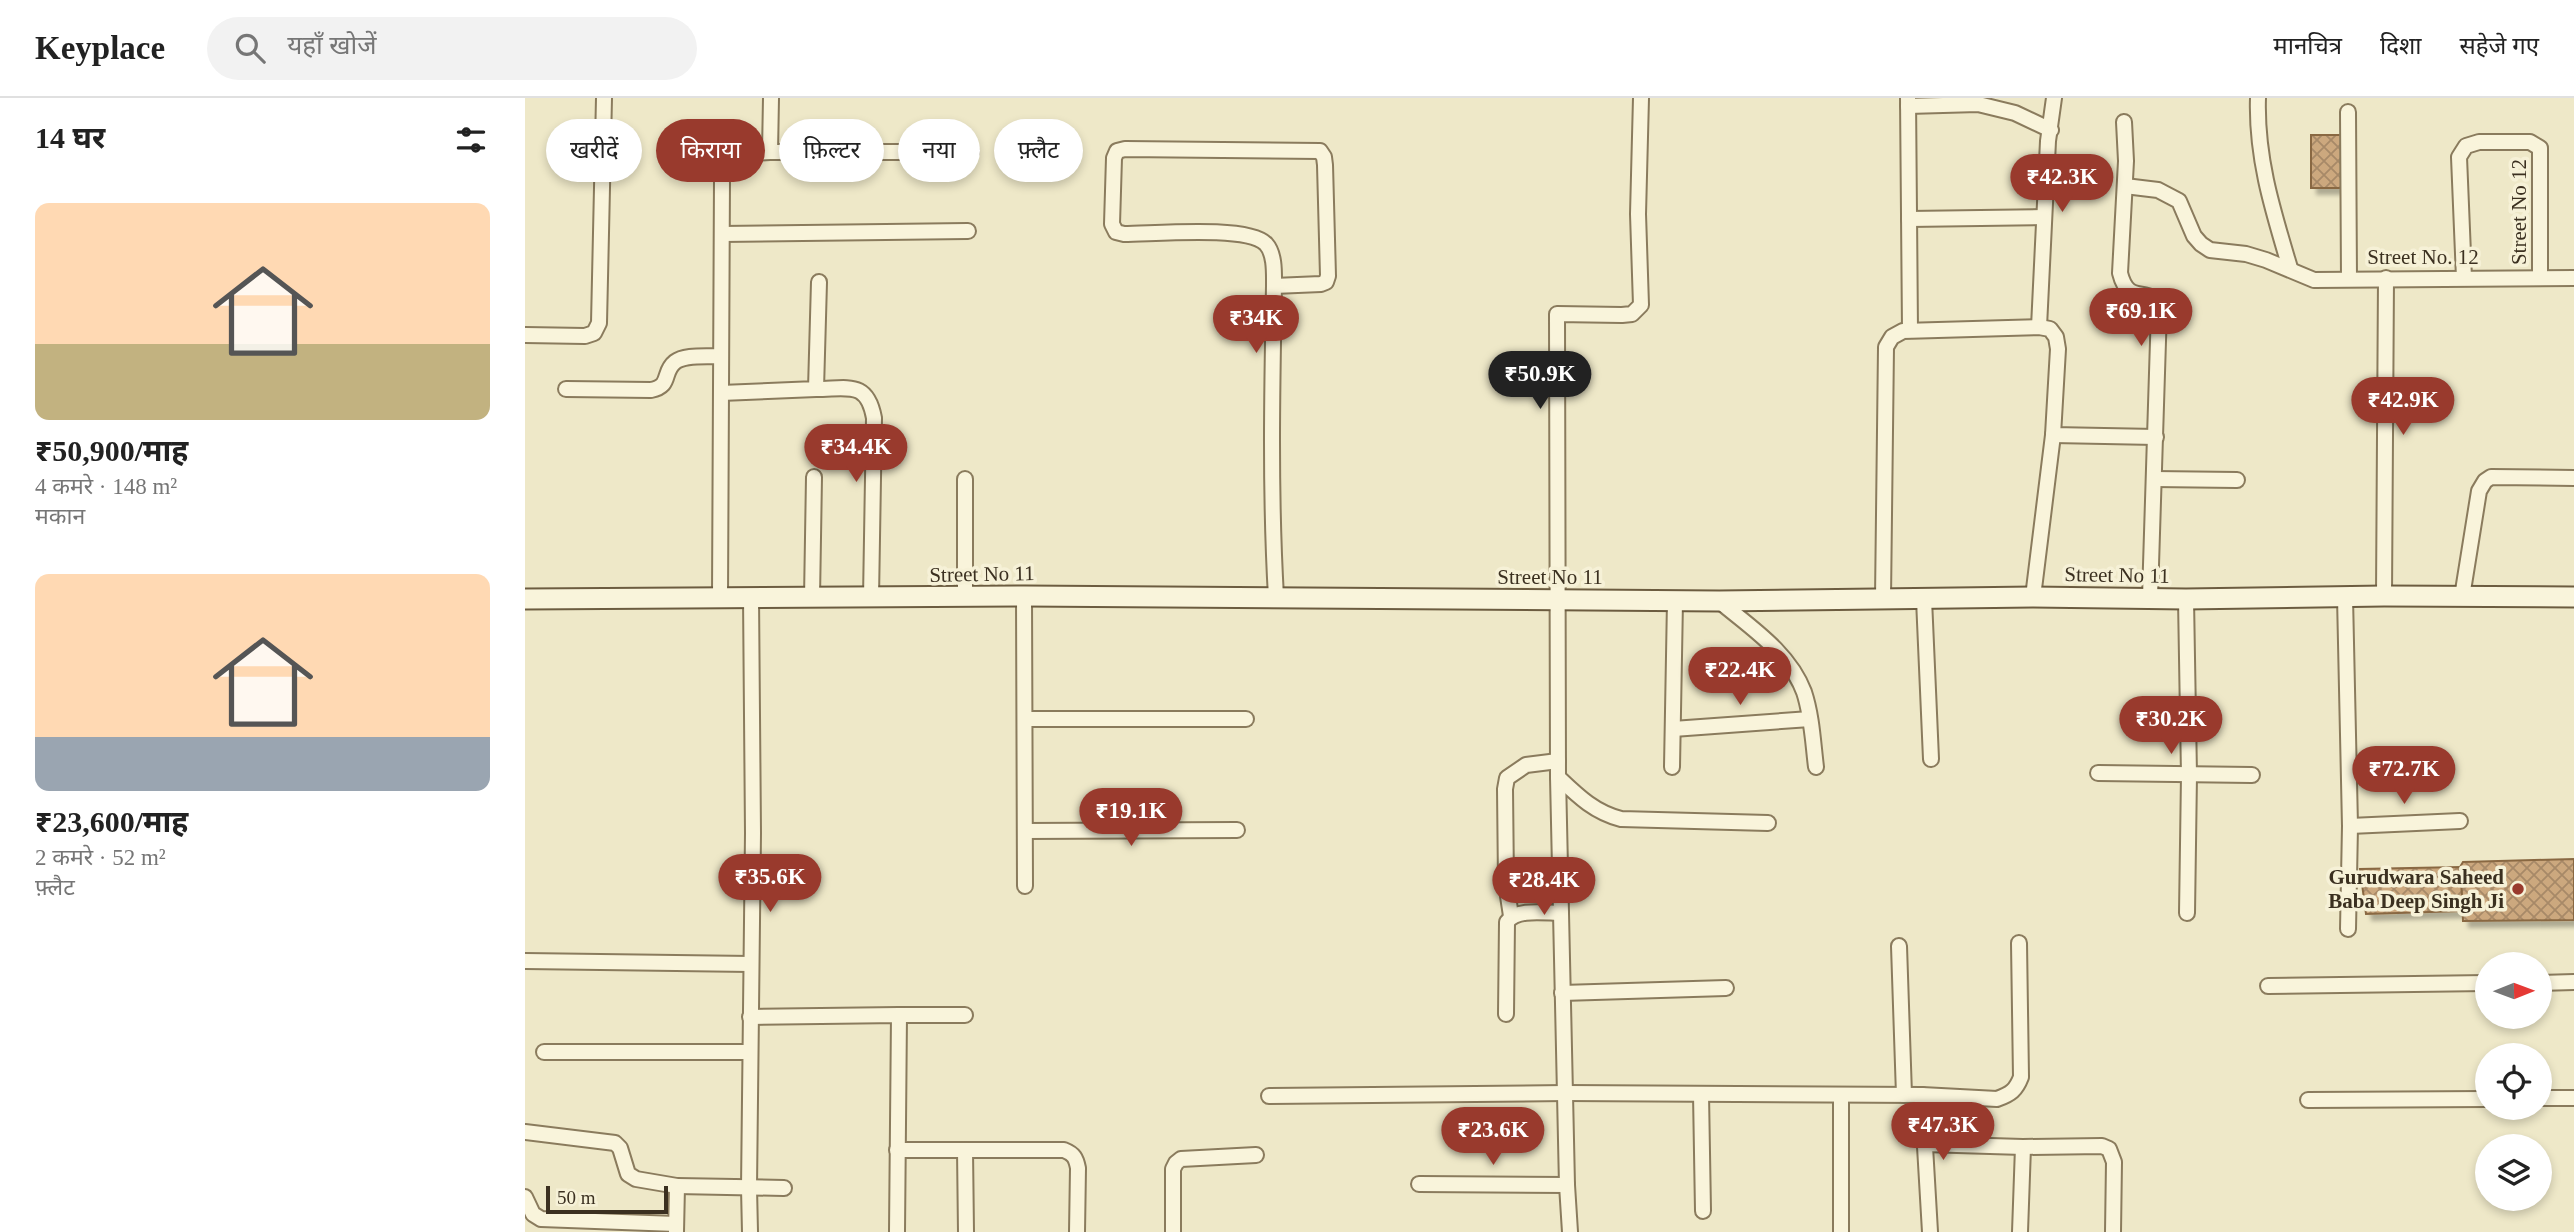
<!DOCTYPE html>
<html lang="hi">
<head>
<meta charset="utf-8">
<style>
	:root { --surface:#fff; --page:#f2f2f2; --text:#222; --muted:#767676; --line:#e0e0e0; --accent:#993a2d }
	body { margin:0; font-family:"Times New Roman","Noto Sans Devanagari",serif; background:var(--page); color:var(--text); height:100vh; display:flex; flex-direction:column; font-size:26px; white-space:nowrap }
	* { box-sizing:border-box; margin:0 }
	p { font-size:23px; color:var(--muted) }
	.icon { flex:none; width:38px; height:38px; fill:none; stroke:currentColor; stroke-width:2; stroke-linecap:round; stroke-linejoin:round }
	.map { position:relative; flex:1; overflow:hidden }
	.drawer { display:flex; flex-direction:column; background:var(--surface); width:525px }
	.drawer>* { flex:none }
	.guide { position:absolute; left:21px; top:21px; width:665px; height:63px; display:flex; gap:14px }
	.needle { width:46px; rotate:89deg }
	.buttons { position:absolute; left:1950px; top:854px; display:grid; gap:14px }
	.buttons a { display:grid; place-items:center; width:77px; height:77px; border-radius:50%; background:var(--surface); box-shadow:0 4px 10px #0003; font-size:35px }
	.scale { position:absolute; left:21px; bottom:18px; width:122px; box-sizing:border-box; padding-left:7px; border:4px solid #3b3020; border-top:0; font-size:19px; line-height:24px; white-space:nowrap; color:#3b3020; -webkit-text-stroke:5px #f6f1d7; paint-order:stroke }
	.price { position:absolute; translate:-50% -60px; padding:0 16px; border-radius:24px; background:var(--accent); color:#fff; font-size:23px; line-height:46px; filter:drop-shadow(0 2px 4px #0008) }
	.price::after { content:''; position:absolute; left:50%; top:42px; width:21px; height:16px; margin-left:-10px; background:inherit; clip-path:polygon(0 0,100% 0,50% 100%) }
	.price.current { background:#222; color:#fff }
	ul { padding:0; list-style:none }
	li { display:grid; align-content:center; gap:14px; height:371px; padding:0 35px }
	li span { display:grid; place-items:center; height:217px; border-radius:14px; color:#555 }
	li>.icon { margin-inline-start:auto }
	span .icon { width:126px; height:126px; fill:#fffc; stroke-width:1 }
	li b { font-size:30px }
	h2 { display:flex; justify-content:space-between; align-items:center; height:84px; padding:0 35px; font-size:30px }
	.chip { padding:0 24px; border-radius:32px; background:var(--surface); box-shadow:0 4px 10px #0003; font-size:24px; line-height:63px }
	.chip.current { background:var(--accent); color:#fff }
	header { display:flex; align-items:center; gap:42px; box-sizing:border-box; height:98px; padding:0 35px; background:var(--surface); border-bottom:2px solid var(--line) }
	header strong { font-size:33px }
	nav { display:flex; gap:38px; margin-inline-start:auto; font-size:24px }
	.search { width:490px; height:63px; background:var(--page); display:flex; align-items:center; gap:18px; box-sizing:border-box; padding:0 24px; border-radius:38px; color:var(--muted); font-size:26px }
	main { display:flex; flex:1; min-height:0 }
	.map>svg:first-child { display:block }
	.building { fill:url(#building-cross-hatch); stroke:#896843; stroke-width:2; filter:url(#shadow) }
	.lines { fill:none; stroke-linecap:round; stroke-linejoin:round }
	.street-casing { stroke:#8a7b5d; stroke-width:18 }
	.secondary-casing { stroke:#6c5c40; stroke-width:23 }
	.street { stroke:#f9f4db; stroke-width:14 }
	.secondary { stroke:#f9f4db; stroke-width:19 }
	.poi-dot { fill:#993a2d; stroke:#f6f1d7; stroke-width:2.5 }
	.labels { text-anchor:middle; stroke-width:7; stroke-linejoin:round; paint-order:stroke }
	.street-label { font-size:21px; fill:#3b3020; stroke:#f6f1d7 }
	.poi-label { font-size:21px; font-weight:bold; fill:#3b3020; stroke:#f6f1d7; text-anchor:end }
</style>
</head>
<body>
<header>
<strong>Keyplace</strong>
<div class="search"><svg class="icon" aria-label="search" viewBox="0 0 24 24"><circle cx="10" cy="10" r="6"/><path d="M15 15l6 6"/></svg>यहाँ खोजें</div>
<nav><a>मानचित्र</a><a>दिशा</a><a>सहेजे गए</a></nav>
</header>
<main>
<section class="drawer">
<h2>14 घर<svg class="icon" aria-label="filters" viewBox="0 0 24 24"><path d="M4 7h16M4 17h16"/><circle cx="9" cy="7" r="2"/><circle cx="15" cy="17" r="2"/></svg></h2>
<ul>
<li><span style="background:linear-gradient(#ffd9b3 65%,#c2b280 0)"><svg class="icon" aria-label="home" viewBox="0 0 24 24"><path d="M3 11l9-7 9 7M6 9v11h12V9"/></svg></span><div><b>₹50,900/माह</b><p>4 कमरे · 148 m²</p><p>मकान</p></div></li>
<li><span style="background:linear-gradient(#ffd9b3 75%,#9aa5b1 0)"><svg class="icon" aria-label="home" viewBox="0 0 24 24"><path d="M3 11l9-7 9 7M6 9v11h12V9"/></svg></span><div><b>₹23,600/माह</b><p>2 कमरे · 52 m²</p><p>फ़्लैट</p></div></li>
</ul>
</section>
<div class="map">
<svg width="2049" height="1134" viewBox="0 0 2049 1134">
	<defs>
		<pattern id="building-cross-hatch" width="8" height="8" patternUnits="userSpaceOnUse" patternTransform="scale(1.75)"><rect width="8" height="8" fill="#cca87e"/><path d="M0 0l8 8M0 8l8-8" fill="none" stroke="#a78967"/></pattern>
		<filter id="shadow"><feDropShadow dx="6" dy="6" stdDeviation="2" flood-color="#0004"/></filter>
	</defs>
	<rect width="100%" height="100%" fill="#eee8c8"/>
	<g class="building">
		<rect x="1786" y="37" width="34" height="53"/>
		<path d="M2049 761V822L1938 823 1935 769 1938 764Z"/>
		<path d="M1935 769 1938 813 1841 816 1835 771Z"/>
	</g>
	<g class="lines">
		<g class="street-casing">
			<g id="street">
				<path d="M1383 0 1385 232"/>
				<path d="M1733 0C1731 60 1748 113 1765 170"/>
				<path d="M1383 8 1453 6 1490 15 1526 32"/>
				<path d="M1823 14 1824 181"/>
				<path d="M1599 24 1601 63 1595 175C1604 211 1626 184 1634 211L1625 499"/>
				<path d="M245 54H446"/>
				<path d="M1600 88 1633 92 1654 103 1669 138 1676 146 1685 152 1721 156 1741 162 1789 182 2049 180"/>
				<path d="M1384 121 1519 119"/>
				<path d="M197 136 443 133"/>
				<path d="M1939 180 1934 59 1941 48 1954 44H2005L2015 50V180"/>
				<path d="M749 188 796 186 801 184 803 178 800 67 799 59 795 53 600 51 592 53 589 60 587 126 591 134 599 136C628 136 723 127 741 146 750 156 749 175 749 188 747 292 745 395 751 499"/>
				<path d="M1514 229 1523 43 1529 0"/>
				<path d="M0 237 60 238 69 235 74 225 79 0"/>
				<path d="M41 291 126 292C147 288 137 274 150 264 160 256 182 259 195 258"/>
				<path d="M291 291C323 291 342 282 349 320L346 500"/>
				<path d="M196 295 291 291 294 184"/>
				<path d="M440 381V498"/>
				<path d="M1629 381 1712 382"/>
				<path d="M499 498 500 788"/>
				<path d="M1859 498 1861 180"/>
				<path d="M1508 499 1528 337"/>
				<path d="M1820 499 1825 728 1823 831"/>
				<path d="M1937 499 1954 393 1960 383 1966 379 2049 380"/>
				<path d="M195 500 197 80 199 64 207 56 245 54 246 0"/>
				<path d="M287 500 289 379"/>
				<path d="M1358 500 1361 249 1367 239 1378 233 1514 229 1525 231 1531 239 1533 251 1528 337 1631 339"/>
				<path d="M1399 501 1406 661"/>
				<path d="M1661 501 1664 677 1662 815"/>
				<path d="M1194 503C1225 529 1264 554 1279 594 1287 618 1288 645 1291 669"/>
				<path d="M500 621H721"/>
				<path d="M1148 631 1285 621"/>
				<path d="M1147 669 1150 503"/>
				<path d="M1573 675 1727 677"/>
				<path d="M1033 679C1053 698 1069 714 1096 721L1243 725"/>
				<path d="M1825 728 1935 723"/>
				<path d="M500 733 712 732"/>
				<path d="M986 818 981 785 980 691 982 680 1001 667 1033 663"/>
				<path d="M1374 848 1379 997"/>
				<path d="M0 863 226 866"/>
				<path d="M2014 885 2049 884"/>
				<path d="M1743 888 1962 885"/>
				<path d="M1037 895 1201 890"/>
				<path d="M981 916 982 824C992 810 1020 815 1036 815"/>
				<path d="M374 917H440"/>
				<path d="M225 919 374 917 372 1134"/>
				<path d="M19 954H225"/>
				<path d="M1176 996 1178 1113"/>
				<path d="M1316 997V1134"/>
				<path d="M1397 997 1405 1134"/>
				<path d="M744 998 1041 995 1397 997 1472 1001C1486 996 1491 992 1496 979L1494 845"/>
				<path d="M2014 1000H2049"/>
				<path d="M1783 1002 1962 1001"/>
				<path d="M0 1034 90 1045 95 1050 103 1076 111 1081 152 1088 151 1134"/>
				<path d="M1399 1046 1498 1049 1577 1048 1584 1051 1589 1064 1588 1134"/>
				<path d="M372 1052H539C549 1056 551 1060 553 1070L552 1134"/>
				<path d="M440 1052 441 1134"/>
				<path d="M894 1086 1042 1087"/>
				<path d="M152 1088 259 1090"/>
				<path d="M0 1099 8 1116 16 1121 151 1126"/>
				<path d="M225 1134 224 1090 228 735 226 498"/>
				<path d="M648 1134V1071L651 1065 656 1061 731 1057"/>
				<path d="M1045 1134 1042 1087 1033 679 1032 216 1097 217 1107 216 1116 207 1113 116 1116 0"/>
				<path d="M1495 1134 1498 1049"/>
			</g>
		</g>
		<g class="secondary-casing">
			<path id="secondary" d="M0 501 499 498 1194 503 1508 499 1661 501 1859 498 2049 499"/>
		</g>
		<use href="#street" class="street"/>
		<use href="#secondary" class="secondary"/>
	</g>
	<circle class="poi-dot" cx="1993" cy="791" r="7"/>
	<g class="labels">
		<g class="street-label">
			<text transform="translate(1994 114) rotate(-90)" y="7">Street No 12</text>
			<text x="1898" y="166">Street No. 12</text>
			<text transform="translate(457 476) rotate(-1)" y="7">Street No 11</text>
			<text transform="translate(1592 477) rotate(1)" y="7">Street No 11</text>
			<text x="1025" y="486">Street No 11</text>
		</g>
		<g class="poi-label">
			<text x="1979" y="786">Gurudwara Saheed<tspan x="1979" dy="24">Baba Deep Singh Ji</tspan></text>
		</g>
	</g>
</svg>
<div class="buttons">
<a><svg class="needle" viewBox="-14 -14 28 28"><path d="M0-13l5 13h-10z" fill="#e53935"/><path d="M0 13l5-13h-10z" fill="#767676"/></svg></a>
<a><svg class="icon" aria-label="locate" viewBox="0 0 24 24"><circle cx="12" cy="12" r="6"/><path d="M12 2v4M12 18v4M2 12h4M18 12h4"/></svg></a>
<a><svg class="icon" aria-label="layers" viewBox="0 0 24 24"><path d="M12 4l9 5-9 5-9-5zM3 14l9 5 9-5"/></svg></a>
</div>
<div class="scale">50 m</div>
<b class="price" style="left:1537px;top:116px">₹42.3K</b>
<b class="price" style="left:1616px;top:250px">₹69.1K</b>
<b class="price" style="left:731px;top:257px">₹34K</b>
<b class="price current" style="left:1015px;top:313px">₹50.9K</b>
<b class="price" style="left:1878px;top:339px">₹42.9K</b>
<b class="price" style="left:331px;top:386px">₹34.4K</b>
<b class="price" style="left:1215px;top:609px">₹22.4K</b>
<b class="price" style="left:1646px;top:658px">₹30.2K</b>
<b class="price" style="left:1879px;top:708px">₹72.7K</b>
<b class="price" style="left:606px;top:750px">₹19.1K</b>
<b class="price" style="left:245px;top:816px">₹35.6K</b>
<b class="price" style="left:1019px;top:819px">₹28.4K</b>
<b class="price" style="left:1418px;top:1064px">₹47.3K</b>
<b class="price" style="left:968px;top:1069px">₹23.6K</b>
<div class="guide">
<a class="chip">खरीदें</a>
<a class="chip current">किराया</a>
<a class="chip">फ़िल्टर</a>
<a class="chip">नया</a>
<a class="chip">फ़्लैट</a>
</div>
</div>
</main>
</body>
</html>
